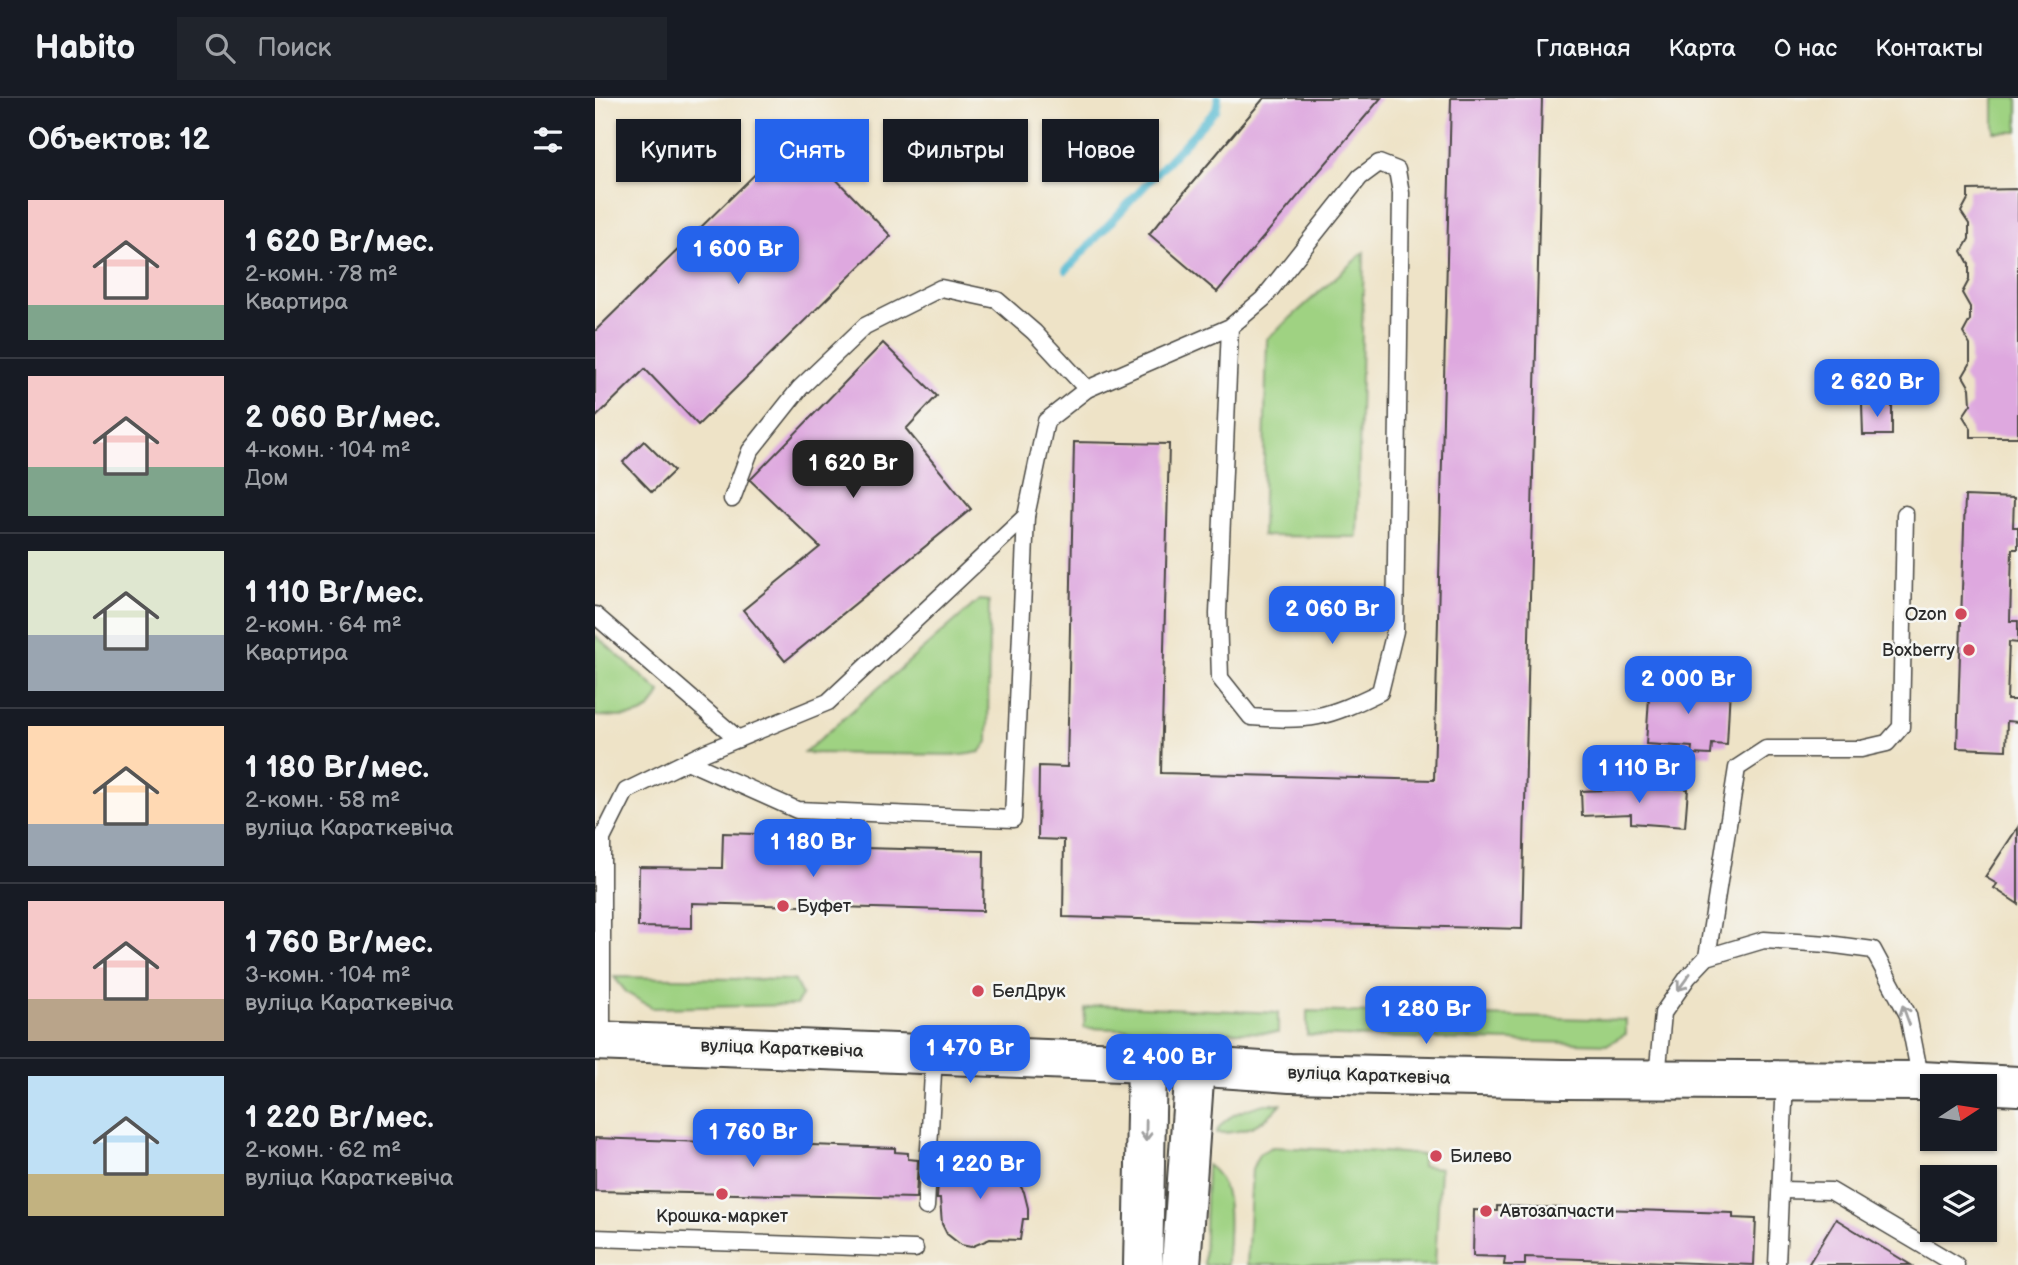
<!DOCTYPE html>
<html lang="ru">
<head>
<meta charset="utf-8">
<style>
	:root { --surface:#171b24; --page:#20242c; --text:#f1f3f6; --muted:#9ea1a6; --line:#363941; --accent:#2563eb }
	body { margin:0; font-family:"Balsamiq Sans",sans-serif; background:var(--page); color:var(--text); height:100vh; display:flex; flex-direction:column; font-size:26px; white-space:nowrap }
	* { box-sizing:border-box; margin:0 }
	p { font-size:23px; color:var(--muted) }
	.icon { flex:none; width:38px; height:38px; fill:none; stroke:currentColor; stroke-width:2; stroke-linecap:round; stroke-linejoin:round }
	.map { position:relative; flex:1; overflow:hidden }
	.details { display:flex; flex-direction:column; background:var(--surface); width:595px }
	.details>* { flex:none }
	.hud { position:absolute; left:21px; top:21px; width:665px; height:63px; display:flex; gap:14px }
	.needle { width:46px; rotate:78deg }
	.controls { position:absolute; left:1325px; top:976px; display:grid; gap:14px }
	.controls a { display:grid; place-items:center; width:77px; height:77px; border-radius:0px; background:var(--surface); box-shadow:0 2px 5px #0004; font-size:35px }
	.price { position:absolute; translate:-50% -60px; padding:0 16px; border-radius:14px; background:var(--accent); color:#fff; font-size:23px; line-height:46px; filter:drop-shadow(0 2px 4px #0008) }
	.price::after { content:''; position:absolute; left:50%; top:42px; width:21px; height:16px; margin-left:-10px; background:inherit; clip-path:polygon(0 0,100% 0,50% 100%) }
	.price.selected { background:#222; color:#fff }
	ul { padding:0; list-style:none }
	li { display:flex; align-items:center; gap:21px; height:175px; padding:0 28px }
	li+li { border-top:2px solid var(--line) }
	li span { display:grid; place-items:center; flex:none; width:196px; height:140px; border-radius:0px; color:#555 }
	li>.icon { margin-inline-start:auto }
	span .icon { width:84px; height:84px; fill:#fffc; stroke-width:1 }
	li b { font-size:30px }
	h2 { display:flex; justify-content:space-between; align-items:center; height:84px; padding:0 28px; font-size:30px }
	.chip { padding:0 24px; border-radius:0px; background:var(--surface); box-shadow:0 2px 5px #0004; font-size:24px; line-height:63px }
	.chip.selected { background:var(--accent); color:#fff }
	header { display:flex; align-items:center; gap:42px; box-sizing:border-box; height:98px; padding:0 35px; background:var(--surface); border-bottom:2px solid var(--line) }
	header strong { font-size:33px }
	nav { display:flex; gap:38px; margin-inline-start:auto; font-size:24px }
	.search { width:490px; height:63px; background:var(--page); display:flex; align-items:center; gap:18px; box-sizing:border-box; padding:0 24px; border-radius:0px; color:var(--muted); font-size:26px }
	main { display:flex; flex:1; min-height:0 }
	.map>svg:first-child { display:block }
	.green { fill:#9fd282; stroke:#657e56; stroke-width:2 }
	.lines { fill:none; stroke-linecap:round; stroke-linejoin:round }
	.stream { stroke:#53b9d1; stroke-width:8 }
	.building { fill:#dea8df }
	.service-casing { stroke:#484742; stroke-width:19 }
	.tertiary-casing { stroke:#484742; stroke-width:42 }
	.service { stroke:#fff; stroke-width:16 }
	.tertiary { stroke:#fff; stroke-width:38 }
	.oneway { stroke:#a0a0a0 }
	.poi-dot { fill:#d1495b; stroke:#f6f6f2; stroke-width:2.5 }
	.labels { text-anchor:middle; stroke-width:5; stroke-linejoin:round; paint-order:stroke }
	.poi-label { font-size:18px; fill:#2b2b2b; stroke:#f6f6f2; text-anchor:start }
	.street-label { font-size:18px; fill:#2b2b2b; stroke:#f6f6f2 }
</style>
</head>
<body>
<header>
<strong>Habito</strong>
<div class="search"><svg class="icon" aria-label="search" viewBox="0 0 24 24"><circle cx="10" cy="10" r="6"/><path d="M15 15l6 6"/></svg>Поиск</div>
<nav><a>Главная</a><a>Карта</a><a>О нас</a><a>Контакты</a></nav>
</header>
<main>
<section class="details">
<h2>Объектов: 12<svg class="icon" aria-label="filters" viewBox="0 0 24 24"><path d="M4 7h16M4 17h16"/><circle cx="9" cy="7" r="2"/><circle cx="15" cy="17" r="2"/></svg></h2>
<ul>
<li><span style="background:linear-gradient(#f6c9c9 75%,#7fa58c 0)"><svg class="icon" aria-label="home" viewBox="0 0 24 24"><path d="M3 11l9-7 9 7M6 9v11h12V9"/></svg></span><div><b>1 620 Br/мес.</b><p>2-комн. · 78 m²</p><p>Квартира</p></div></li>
<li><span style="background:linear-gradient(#f6c9c9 65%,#7fa58c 0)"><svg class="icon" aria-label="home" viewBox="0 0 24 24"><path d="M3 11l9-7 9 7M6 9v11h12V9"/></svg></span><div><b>2 060 Br/мес.</b><p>4-комн. · 104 m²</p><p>Дом</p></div></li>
<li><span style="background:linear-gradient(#dfe7d0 60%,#9aa5b1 0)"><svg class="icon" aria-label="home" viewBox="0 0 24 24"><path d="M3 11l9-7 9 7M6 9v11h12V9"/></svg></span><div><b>1 110 Br/мес.</b><p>2-комн. · 64 m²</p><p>Квартира</p></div></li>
<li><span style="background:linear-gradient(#ffd9b3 70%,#9aa5b1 0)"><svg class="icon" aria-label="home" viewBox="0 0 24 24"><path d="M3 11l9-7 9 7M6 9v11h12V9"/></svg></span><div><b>1 180 Br/мес.</b><p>2-комн. · 58 m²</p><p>вуліца Караткевіча</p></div></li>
<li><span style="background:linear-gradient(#f6c9c9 70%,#b9a48a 0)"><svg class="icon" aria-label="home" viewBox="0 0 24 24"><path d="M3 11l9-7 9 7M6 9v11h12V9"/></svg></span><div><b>1 760 Br/мес.</b><p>3-комн. · 104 m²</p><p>вуліца Караткевіча</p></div></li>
<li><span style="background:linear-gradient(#bfe0f5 70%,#c2b280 0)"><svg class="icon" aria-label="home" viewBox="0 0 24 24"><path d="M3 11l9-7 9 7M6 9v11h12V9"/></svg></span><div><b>1 220 Br/мес.</b><p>2-комн. · 62 m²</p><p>вуліца Караткевіча</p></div></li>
</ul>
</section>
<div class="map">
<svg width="1423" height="1167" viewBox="0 0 1423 1167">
	<rect width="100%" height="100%" fill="#f6f6f2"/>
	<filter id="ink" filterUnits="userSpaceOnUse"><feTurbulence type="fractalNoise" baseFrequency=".0143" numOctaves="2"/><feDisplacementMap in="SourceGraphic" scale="14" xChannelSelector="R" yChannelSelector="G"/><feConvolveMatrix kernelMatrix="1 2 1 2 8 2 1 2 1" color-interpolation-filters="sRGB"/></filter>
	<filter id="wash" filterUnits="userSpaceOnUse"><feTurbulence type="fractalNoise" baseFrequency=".00686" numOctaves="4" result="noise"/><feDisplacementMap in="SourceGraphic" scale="28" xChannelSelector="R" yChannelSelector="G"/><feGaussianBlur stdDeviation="1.57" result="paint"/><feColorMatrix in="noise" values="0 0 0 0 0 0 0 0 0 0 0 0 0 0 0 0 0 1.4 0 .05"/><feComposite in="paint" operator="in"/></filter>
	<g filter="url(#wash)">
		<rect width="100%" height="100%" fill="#eee3c7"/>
		<g class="green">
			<rect x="1399" y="0" width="24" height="34"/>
			<path d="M769 154 762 439 667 438 672 241Z"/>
			<path d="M384 502 394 503 393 644 385 654 368 657 209 655Z"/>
			<path d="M0 537 65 594C52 626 30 618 0 618Z"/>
			<path d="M19 879 199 882 207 897 201 907 58 910 32 895Z"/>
			<path d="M504 907 683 915V935L489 930 490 911Z"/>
			<path d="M712 913 1031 922V936L1013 946 712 937Z"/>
			<path d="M669 1006H686C667 1028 649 1035 621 1035 629 1017 651 1011 669 1006Z"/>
			<path d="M677 1049 807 1055 827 1057V1068L845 1070 840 1167H652L657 1071 664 1056Z"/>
			<path d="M612 1067C642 1087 632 1135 632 1167H609Z"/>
		</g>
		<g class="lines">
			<path class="stream" d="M471 172 621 12 623 0"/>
		</g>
		<g id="blocks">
			<g class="building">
				<path d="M669 0H786L622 194 554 136Z"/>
				<path d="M856 0H947L927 831 468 819 469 742 443 741 444 668 472 669 479 344 574 346 566 675 839 682Z"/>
				<path d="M199 38 296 138 103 327 50 271 0 320V233Z"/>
				<path d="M1423 91V339H1376V331L1368 318 1376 306 1375 290 1368 278 1375 266V247L1368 235 1375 222V209L1367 195 1374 182V166L1367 153 1374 141V126L1366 114 1373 101V92Z"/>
				<path d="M288 245 342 298 311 331 376 411 190 563 148 512 225 449 155 382Z"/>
				<path d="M1267 306H1297V337H1268Z"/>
				<path d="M49 343 79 373 57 394 28 364Z"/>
				<path d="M1370 398 1419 400 1418 429H1423V451H1417L1415 523H1423V545L1414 544 1412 602H1423V624L1412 623 1411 652 1362 650Z"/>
				<path d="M1055 584 1135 589 1132 647 1117 646 1116 657 1096 656 1097 649 1051 646Z"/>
				<path d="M1038 688 1093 691 1090 729 1036 725V716L987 718 986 693 1037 691Z"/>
				<path d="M1423 729V806L1399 790 1402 786 1390 779Z"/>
				<path d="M128 735 226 738V749L389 753 388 813 97 805V830L43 829 44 769 127 770Z"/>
				<path d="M0 1040 110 1044V1048L156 1050V1045L300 1050V1054L313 1055V1061L323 1062 321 1100 0 1093Z"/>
				<path d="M376 1057 394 1061 418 1076 429 1094 433 1110V1121H428L425 1142 395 1141 376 1149 366 1147 352 1136 347 1126 345 1101H342L344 1062 373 1063Z"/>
				<path d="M902 1108 1138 1115V1120L1161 1121 1159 1167 930 1159V1167H909L910 1159 878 1158 879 1112 902 1113Z"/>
				<path d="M1241 1121 1283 1147 1316 1167H1213Z"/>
			</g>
		</g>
	</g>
	<g filter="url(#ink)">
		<use href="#blocks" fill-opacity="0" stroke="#484742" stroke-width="2"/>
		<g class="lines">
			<g class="service-casing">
				<g id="service">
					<path d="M137 401 155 353 205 290 270 228 346 190 402 202 439 234 492 291"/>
					<path d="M0 517 143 641"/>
					<path d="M92 663 202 712 418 721 431 418"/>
					<path d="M1112 859 1142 670 1171 651H1266L1292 645 1306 629 1310 416"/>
					<path d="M7 943V741L31 693 111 654 233 604 431 418 451 323 492 291 635 229 668 201 765 79 784 65 802 72 806 95 800 533 785 594C731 620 716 624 656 619L625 580 623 516 635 229"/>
					<path d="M1062 980 1068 915 1093 879 1112 859 1169 842 1233 846 1278 852 1313 917 1326 983"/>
					<path d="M1186 1092 1236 1093 1361 1167"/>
					<path d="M331 1109 339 955"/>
					<path d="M0 1140 320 1151"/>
					<path d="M1182 1167 1190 981"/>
				</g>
			</g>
			<g class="tertiary-casing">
				<g id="tertiary">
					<path d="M0 943 552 965 695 975 968 981 1326 983 1423 988"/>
					<path d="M548 1167 552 965"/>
					<path d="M586 1167 600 968"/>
				</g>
			</g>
			<use href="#service" class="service"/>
			<use href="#tertiary" class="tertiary"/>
		</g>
		<defs><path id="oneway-shaft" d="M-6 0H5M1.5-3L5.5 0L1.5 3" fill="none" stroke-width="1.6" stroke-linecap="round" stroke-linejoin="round" transform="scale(1.75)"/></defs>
		<g class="oneway">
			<use href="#oneway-shaft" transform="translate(1089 884) rotate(126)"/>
			<use href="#oneway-shaft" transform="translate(1311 917) rotate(-110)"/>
			<use href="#oneway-shaft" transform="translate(551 1033) rotate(91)"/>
		</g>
	</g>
	<g class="poi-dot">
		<circle cx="1366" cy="516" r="7"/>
		<circle cx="1374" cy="552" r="7"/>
		<circle cx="188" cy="808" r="7"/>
		<circle cx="383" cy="893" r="7"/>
		<circle cx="841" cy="1058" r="7"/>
		<circle cx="127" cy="1096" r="7"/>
		<circle cx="891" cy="1113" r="7"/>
	</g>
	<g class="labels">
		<g class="poi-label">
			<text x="1352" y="522" text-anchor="end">Ozon</text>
			<text x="1360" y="558" text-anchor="end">Boxberry</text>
			<text x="202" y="814">Буфет</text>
			<text x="397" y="899">БелДрук</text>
			<text x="855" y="1064">Билево</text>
			<text x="905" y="1119">Автозапчасти</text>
			<text x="127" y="1124" text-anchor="middle">Крошка-маркет</text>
		</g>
		<g class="street-label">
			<text transform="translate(187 950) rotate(2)" y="6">вуліца Караткевіча</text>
			<text transform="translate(774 977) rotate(2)" y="6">вуліца Караткевіча</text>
		</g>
	</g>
</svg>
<div class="controls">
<a><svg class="needle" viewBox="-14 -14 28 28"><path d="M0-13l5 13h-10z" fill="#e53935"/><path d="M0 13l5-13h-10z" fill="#9ea1a6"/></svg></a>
<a><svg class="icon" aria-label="layers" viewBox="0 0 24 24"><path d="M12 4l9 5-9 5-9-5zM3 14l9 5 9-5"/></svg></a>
</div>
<b class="price" style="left:143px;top:188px">1 600 Br</b>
<b class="price" style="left:1282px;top:321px">2 620 Br</b>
<b class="price selected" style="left:258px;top:402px">1 620 Br</b>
<b class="price" style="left:737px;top:548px">2 060 Br</b>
<b class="price" style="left:1093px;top:618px">2 000 Br</b>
<b class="price" style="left:1044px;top:707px">1 110 Br</b>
<b class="price" style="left:218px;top:781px">1 180 Br</b>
<b class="price" style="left:831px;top:948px">1 280 Br</b>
<b class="price" style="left:375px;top:987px">1 470 Br</b>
<b class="price" style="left:574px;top:996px">2 400 Br</b>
<b class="price" style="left:158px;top:1071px">1 760 Br</b>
<b class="price" style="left:385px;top:1103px">1 220 Br</b>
<div class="hud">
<a class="chip">Купить</a>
<a class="chip selected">Снять</a>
<a class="chip">Фильтры</a>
<a class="chip">Новое</a>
</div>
</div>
</main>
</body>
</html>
